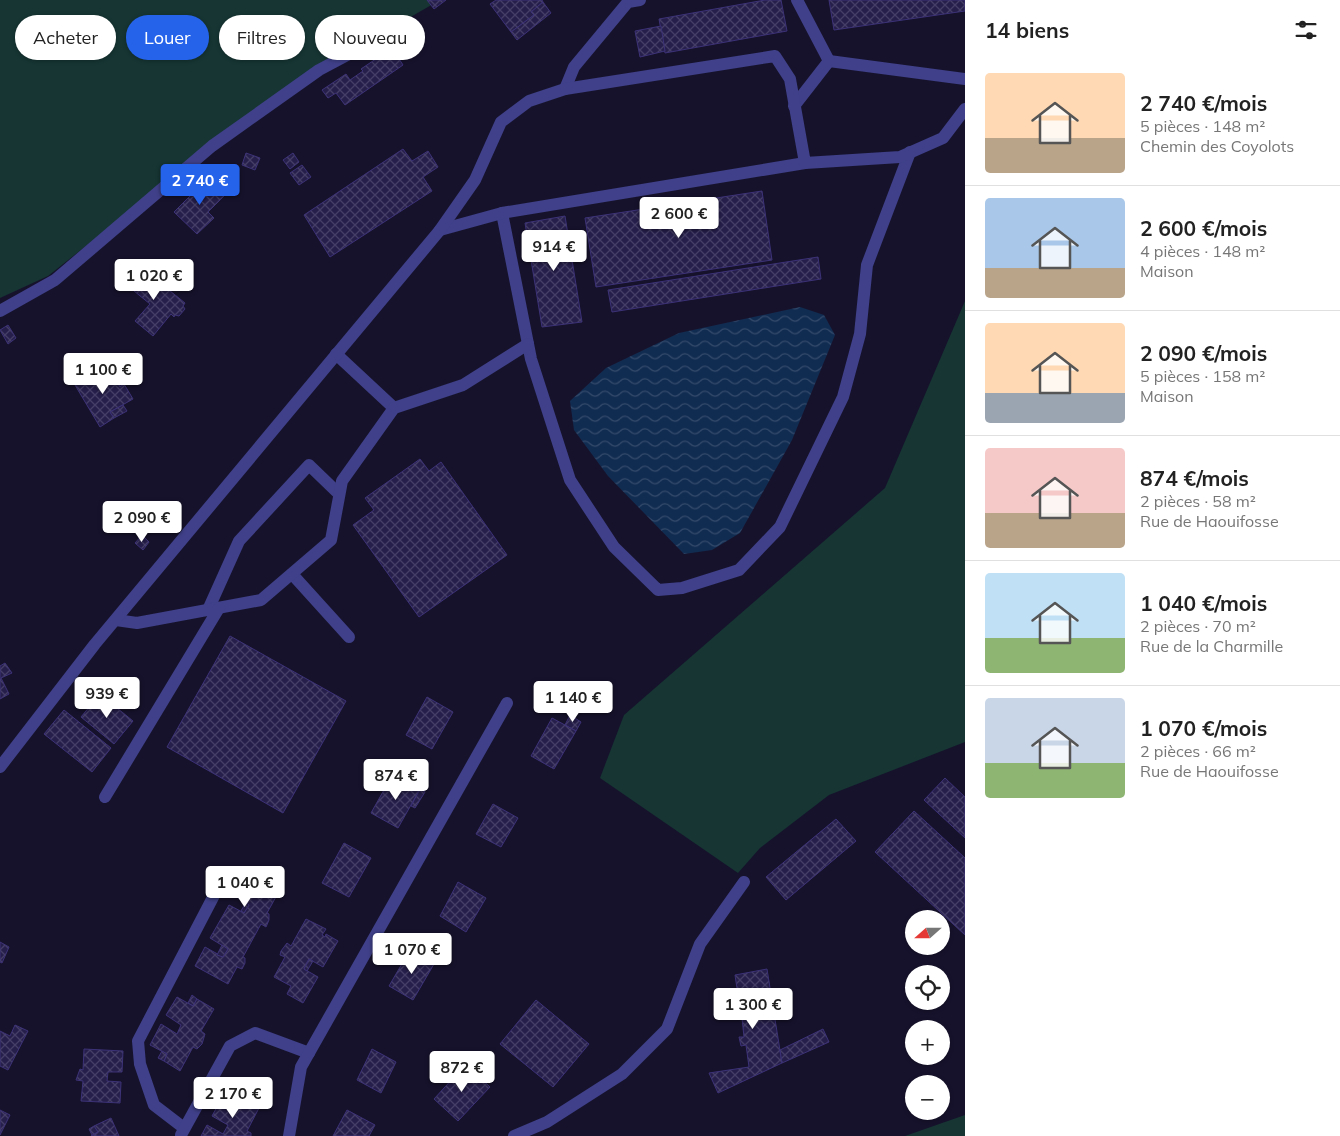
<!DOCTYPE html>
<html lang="fr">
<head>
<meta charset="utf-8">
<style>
	:root { --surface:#fff; --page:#f2f2f2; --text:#222; --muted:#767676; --line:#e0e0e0; --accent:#2563eb }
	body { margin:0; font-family:Mulish,sans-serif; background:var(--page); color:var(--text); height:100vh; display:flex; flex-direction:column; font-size:19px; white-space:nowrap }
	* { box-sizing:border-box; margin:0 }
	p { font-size:16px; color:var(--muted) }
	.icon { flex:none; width:28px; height:28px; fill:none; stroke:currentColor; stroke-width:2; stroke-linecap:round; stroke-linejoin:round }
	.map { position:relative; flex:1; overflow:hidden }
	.panel { display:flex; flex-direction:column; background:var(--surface); width:375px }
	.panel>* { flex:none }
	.top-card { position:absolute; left:15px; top:15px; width:475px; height:45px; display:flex; gap:10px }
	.needle { width:32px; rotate:249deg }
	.tools { position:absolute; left:905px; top:910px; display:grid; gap:10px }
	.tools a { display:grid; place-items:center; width:45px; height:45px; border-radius:50%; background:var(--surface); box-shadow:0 1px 4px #0004; font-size:25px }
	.price { position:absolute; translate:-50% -42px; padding:0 11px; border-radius:5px; background:#fff; color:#222; font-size:16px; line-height:32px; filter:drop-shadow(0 1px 2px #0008) }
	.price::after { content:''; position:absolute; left:50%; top:30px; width:15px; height:11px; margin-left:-8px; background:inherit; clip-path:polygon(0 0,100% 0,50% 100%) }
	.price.active { background:var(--accent); color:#fff }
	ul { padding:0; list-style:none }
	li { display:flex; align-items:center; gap:15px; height:125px; padding:0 20px }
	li+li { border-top:1px solid var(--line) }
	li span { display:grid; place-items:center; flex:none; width:140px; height:100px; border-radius:5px; color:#555 }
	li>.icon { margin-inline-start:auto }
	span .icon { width:60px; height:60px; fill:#fffc; stroke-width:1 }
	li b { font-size:21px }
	h2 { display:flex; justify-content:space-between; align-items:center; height:60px; padding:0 20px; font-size:21px }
	.chip { padding:0 18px; border-radius:22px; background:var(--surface); box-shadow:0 1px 4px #0004; font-size:18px; line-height:45px }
	.chip.active { background:var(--accent); color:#fff }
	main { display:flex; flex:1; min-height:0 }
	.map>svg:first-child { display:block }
	.green { fill:#163533 }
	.water { fill:url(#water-waves) }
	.building { fill:url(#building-cross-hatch); stroke:#3c3277 }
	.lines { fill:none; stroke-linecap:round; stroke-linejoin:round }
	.lane { stroke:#3f4089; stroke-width:12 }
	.street { stroke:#3f4089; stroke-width:12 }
</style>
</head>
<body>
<main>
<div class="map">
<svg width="965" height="1136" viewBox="0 0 965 1136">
	<defs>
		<pattern id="water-waves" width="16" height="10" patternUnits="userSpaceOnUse" patternTransform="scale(1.25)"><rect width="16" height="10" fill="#112c51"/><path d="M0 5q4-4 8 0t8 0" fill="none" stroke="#334a6b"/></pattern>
		<pattern id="building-cross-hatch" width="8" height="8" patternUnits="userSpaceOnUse" patternTransform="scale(1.25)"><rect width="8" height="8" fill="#261f4c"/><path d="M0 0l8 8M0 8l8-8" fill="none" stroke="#453f67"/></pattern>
	</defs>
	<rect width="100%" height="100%" fill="#16122c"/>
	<g class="green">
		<path d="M0 0H440L319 70 212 146 48 276 0 298Z"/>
		<path d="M965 301V742L829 795 760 848 738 873 600 778 624 715 885 488Z"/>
		<path d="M965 1115V1136H905Z"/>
	</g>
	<path class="water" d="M800 307 824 315 835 335 792 440 740 533 712 550 684 554 608 476 574 430 570 401 606 368 679 333Z"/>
	<g class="building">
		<path d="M427 0H446L434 9Z"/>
		<path d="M496 0H542L543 2 531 12 534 15 511 32 490 4Z"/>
		<path d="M765 0H781L787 31 665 53 659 19Z"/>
		<path d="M829 0H965V11L834 30Z"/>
		<path d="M543 2 551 13 517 40 511 32 534 15 531 12Z"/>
		<path d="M661 26 665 51 640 57 635 31Z"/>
		<path d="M392 48 403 65 345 105 336 93 328 98 322 90 346 74 350 80 363 71 361 69Z"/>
		<path d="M403 149 412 161 428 151 438 167 423 177 432 191 330 257 304 215Z"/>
		<path d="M246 153 260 158 255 170 242 165Z"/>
		<path d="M293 153 299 162 290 169 283 160Z"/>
		<path d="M302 165 311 177 299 185 290 173Z"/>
		<path d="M208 178 225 195 208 212 214 218 197 234 174 212Z"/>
		<path d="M762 191 772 260 596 287 585 218Z"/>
		<path d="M565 216 582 322 542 327 525 223Z"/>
		<path d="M818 257 821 279 612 312 608 290Z"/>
		<path d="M137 266 157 281 155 283 162 289 164 286 185 303 183 306 185 309 179 316 175 315 174 317 171 314 153 336 135 321 150 304 123 282Z"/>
		<path d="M8 325 16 338 8 344 0 330Z"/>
		<path d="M111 362 124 384 120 387 107 365Z"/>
		<path d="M107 365 120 387 124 384 133 399 110 412 114 418 100 427 75 385Z"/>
		<path d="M123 405 127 411 114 418 110 412Z"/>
		<path d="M420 459 429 471 441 462 507 555 419 617 353 525 374 510 365 498Z"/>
		<path d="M142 535 149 542 143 550 135 543Z"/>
		<path d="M230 636 346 701 283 813 167 747Z"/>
		<path d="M5 663 12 673 1 678 9 694 0 699V666Z"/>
		<path d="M100 694 133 721 114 744 81 717Z"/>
		<path d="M427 697 453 712 432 749 406 735Z"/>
		<path d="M64 710 111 748 92 772 44 734Z"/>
		<path d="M570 715 581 722 576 731 565 725Z"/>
		<path d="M552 718 576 731 554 769 531 756Z"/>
		<path d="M393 774 420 789 398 828 371 813Z"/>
		<path d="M945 778 965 797V838L924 800Z"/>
		<path d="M420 789 425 792 415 808 411 806Z"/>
		<path d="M493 804 518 818 501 847 476 834Z"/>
		<path d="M914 811 965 858V935L875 852Z"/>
		<path d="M836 819 856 841 786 900 766 877Z"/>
		<path d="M344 843 371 858 349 897 322 883Z"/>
		<path d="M244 876 277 895 267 913 269 914V920L266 927 261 924 243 957 245 958V963L242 969 237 967 228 984 195 966 205 947 223 957 228 949 210 938 229 905 244 913 249 905 234 895Z"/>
		<path d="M458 882 486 898 466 932 440 916Z"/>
		<path d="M246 902 249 905 244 913 241 911Z"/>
		<path d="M306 919 326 929 322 935 325 937 326 934 338 941 323 967 309 959 304 969 318 977 303 1003 287 994 291 986 274 977 285 957 280 955 281 951 287 943 291 946Z"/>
		<path d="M0 942 9 947 2 963 0 962Z"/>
		<path d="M222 945 228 949 223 957 217 955Z"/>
		<path d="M410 950 434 964 413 1000 389 986Z"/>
		<path d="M309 959 313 961 307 971 304 969Z"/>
		<path d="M767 969 782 1063 718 1093 709 1073 749 1067 746 1045 741 1046 739 1037H744L742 1018 737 1019 734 1003 739 1002 735 975Z"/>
		<path d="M192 995 197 999 193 1006 188 1003Z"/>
		<path d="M177 997 193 1006 197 999 214 1009 201 1031 205 1034 202 1044 197 1049 193 1047 180 1071 164 1061 167 1054 150 1045 161 1024 177 1034 181 1025 166 1015Z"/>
		<path d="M536 1000 589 1044 553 1087 500 1044Z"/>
		<path d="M15 1025 28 1031 8 1070 0 1066V1031L10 1036Z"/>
		<path d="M823 1029 829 1042 782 1063 780 1050Z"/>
		<path d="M84 1049 123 1051 122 1072H108L107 1081 121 1082 120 1103 81 1101 83 1081 76 1080 80 1069 83 1070Z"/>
		<path d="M372 1049 396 1062 381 1093 357 1080Z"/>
		<path d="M162 1051 167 1054 164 1061 158 1058Z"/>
		<path d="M466 1064 490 1087 458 1121 434 1099Z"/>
		<path d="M223 1096 240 1107 244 1099 259 1108 247 1131 251 1133V1136H201L207 1125 223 1134 228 1125 212 1116Z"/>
		<path d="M238 1096 244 1099 240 1107 234 1103Z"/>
		<path d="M0 1110 10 1115 0 1135Z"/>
		<path d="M347 1110 375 1125 369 1136H333Z"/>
		<path d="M111 1118 119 1136H91L98 1132 94 1126Z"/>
		<path d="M94 1126 98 1132 92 1135 89 1129Z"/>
	</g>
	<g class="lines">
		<g class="lane">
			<path d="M829 61 965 79"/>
			<path d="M565 89 574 67 628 2 640 0"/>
			<path d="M794 106 829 61 797 0"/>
			<path d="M502 213 531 359 570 480 614 547 658 590 682 588 739 570 780 527 843 397 860 334 867 265 910 152"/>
			<path d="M440 230 502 213 805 163"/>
			<path d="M336 354 394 408"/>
			<path d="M292 574 349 637"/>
			<path d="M208 610 239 541 309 465 339 494"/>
			<path d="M116 620 137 623 261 600 331 540 342 481 394 408 463 385 528 344"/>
			<path d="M0 767 95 644 440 230 475 180 501 122 529 101 565 89 775 56 790 79 805 163 900 157 943 138 965 109"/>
			<path d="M105 797 219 608"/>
		</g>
		<g class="street">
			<path d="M0 311 55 280 212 146 319 70 398 28"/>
			<path d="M184 1128 154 1105 140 1064 138 1041 221 882"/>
			<path d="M181 1135 230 1046 255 1033 309 1053"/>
			<path d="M289 1136 301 1067 507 703"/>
			<path d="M514 1136 547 1122 622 1074 667 1029 700 944 744 882"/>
		</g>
	</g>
</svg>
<div class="tools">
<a><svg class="needle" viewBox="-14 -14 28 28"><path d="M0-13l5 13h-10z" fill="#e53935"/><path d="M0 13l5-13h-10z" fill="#767676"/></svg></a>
<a><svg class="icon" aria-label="locate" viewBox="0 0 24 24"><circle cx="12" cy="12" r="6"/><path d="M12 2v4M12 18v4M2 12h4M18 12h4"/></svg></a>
<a>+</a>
<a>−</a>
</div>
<b class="price active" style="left:200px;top:206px">2 740 €</b>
<b class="price" style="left:679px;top:239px">2 600 €</b>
<b class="price" style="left:554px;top:272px">914 €</b>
<b class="price" style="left:154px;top:301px">1 020 €</b>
<b class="price" style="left:103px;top:395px">1 100 €</b>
<b class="price" style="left:142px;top:543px">2 090 €</b>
<b class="price" style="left:107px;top:719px">939 €</b>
<b class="price" style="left:573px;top:723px">1 140 €</b>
<b class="price" style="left:396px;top:801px">874 €</b>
<b class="price" style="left:245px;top:908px">1 040 €</b>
<b class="price" style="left:412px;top:975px">1 070 €</b>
<b class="price" style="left:753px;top:1030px">1 300 €</b>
<b class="price" style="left:462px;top:1093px">872 €</b>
<b class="price" style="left:233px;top:1119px">2 170 €</b>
<div class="top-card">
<a class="chip">Acheter</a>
<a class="chip active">Louer</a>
<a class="chip">Filtres</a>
<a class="chip">Nouveau</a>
</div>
</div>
<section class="panel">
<h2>14 biens<svg class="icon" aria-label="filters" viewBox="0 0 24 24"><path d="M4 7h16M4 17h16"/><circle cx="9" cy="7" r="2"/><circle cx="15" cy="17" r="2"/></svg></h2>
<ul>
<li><span style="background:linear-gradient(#ffd9b3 65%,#b9a48a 0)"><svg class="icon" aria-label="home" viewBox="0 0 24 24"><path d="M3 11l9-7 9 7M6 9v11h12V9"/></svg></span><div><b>2 740 €/mois</b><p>5 pièces · 148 m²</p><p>Chemin des Coyolots</p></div></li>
<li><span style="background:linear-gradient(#a9c7e8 70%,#b9a48a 0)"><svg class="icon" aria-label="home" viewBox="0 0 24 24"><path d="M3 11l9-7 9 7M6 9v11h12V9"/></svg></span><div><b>2 600 €/mois</b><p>4 pièces · 148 m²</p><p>Maison</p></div></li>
<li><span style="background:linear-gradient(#ffd9b3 70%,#9aa5b1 0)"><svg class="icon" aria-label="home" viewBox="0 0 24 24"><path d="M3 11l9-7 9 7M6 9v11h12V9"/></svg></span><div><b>2 090 €/mois</b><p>5 pièces · 158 m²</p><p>Maison</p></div></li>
<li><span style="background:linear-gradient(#f6c9c9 65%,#b9a48a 0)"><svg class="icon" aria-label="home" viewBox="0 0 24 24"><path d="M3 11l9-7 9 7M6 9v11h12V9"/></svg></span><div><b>874 €/mois</b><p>2 pièces · 58 m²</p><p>Rue de Haouifosse</p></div></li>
<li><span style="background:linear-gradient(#bfe0f5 65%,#8fb573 0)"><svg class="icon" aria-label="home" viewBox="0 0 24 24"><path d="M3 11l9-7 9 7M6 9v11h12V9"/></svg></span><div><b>1 040 €/mois</b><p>2 pièces · 70 m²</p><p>Rue de la Charmille</p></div></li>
<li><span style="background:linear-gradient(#c9d6e8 65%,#8fb573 0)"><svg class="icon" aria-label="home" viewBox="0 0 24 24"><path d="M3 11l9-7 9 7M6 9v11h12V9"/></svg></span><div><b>1 070 €/mois</b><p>2 pièces · 66 m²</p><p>Rue de Haouifosse</p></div></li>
</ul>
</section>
</main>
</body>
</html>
